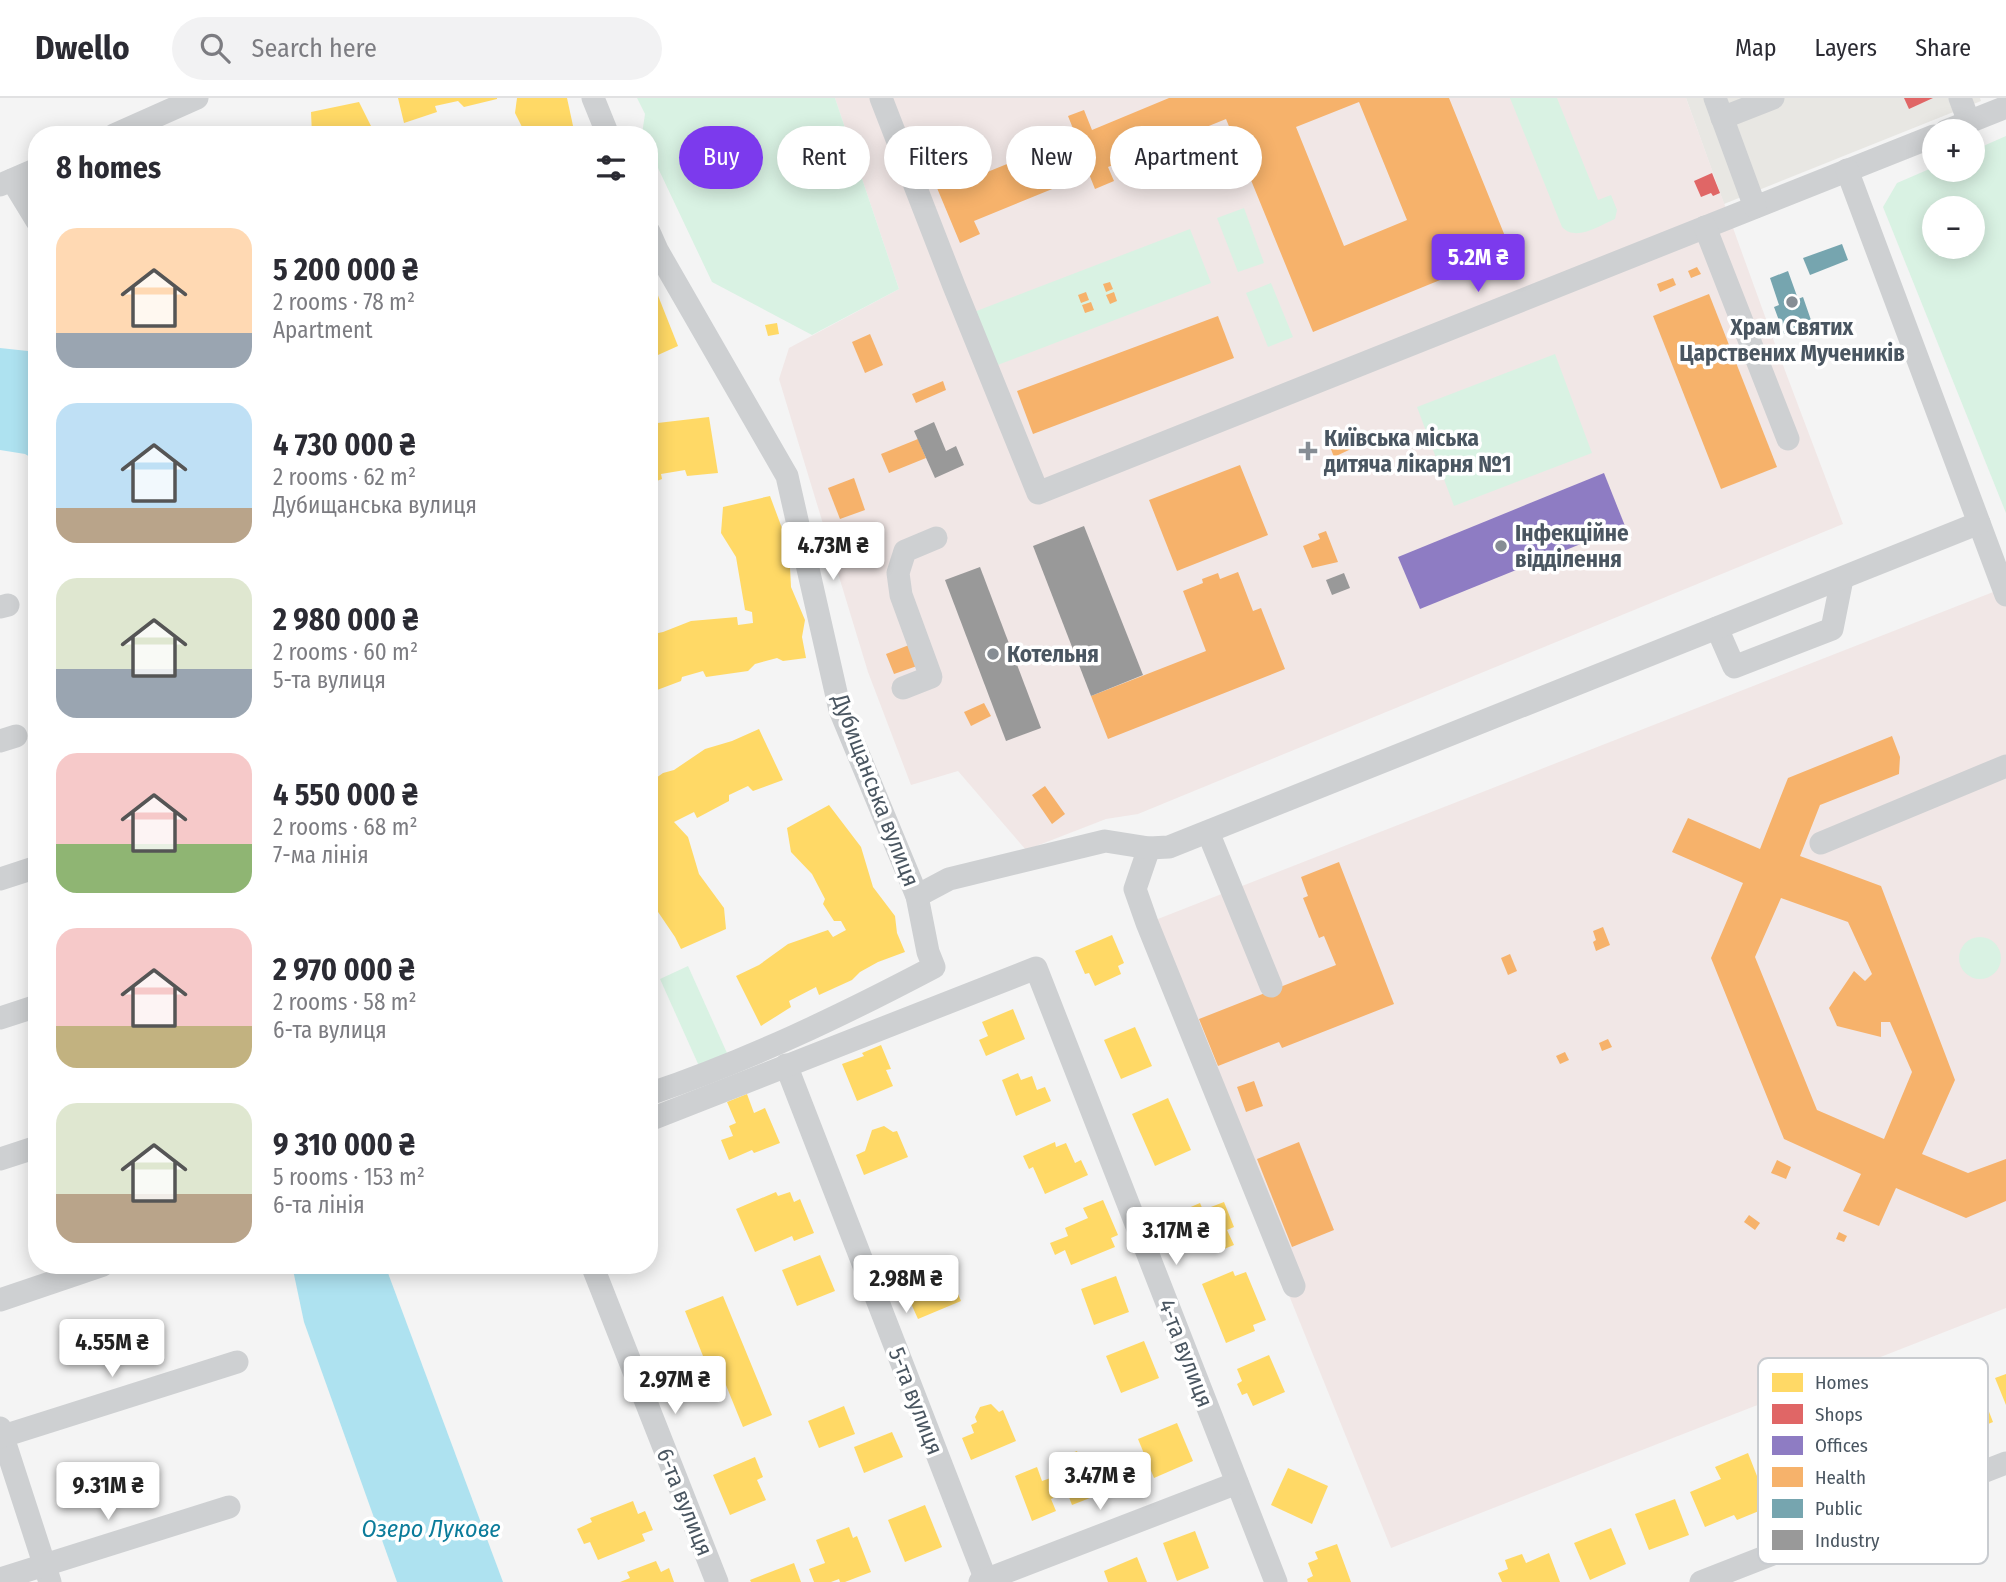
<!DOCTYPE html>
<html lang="en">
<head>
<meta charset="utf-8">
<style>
	:root { --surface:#fff; --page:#f2f2f3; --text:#2b2b33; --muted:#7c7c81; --line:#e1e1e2; --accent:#7c3aed }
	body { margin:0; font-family:"Fira Sans Condensed",sans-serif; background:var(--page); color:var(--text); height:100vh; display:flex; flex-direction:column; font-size:26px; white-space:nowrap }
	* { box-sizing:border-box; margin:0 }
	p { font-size:23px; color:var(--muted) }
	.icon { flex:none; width:38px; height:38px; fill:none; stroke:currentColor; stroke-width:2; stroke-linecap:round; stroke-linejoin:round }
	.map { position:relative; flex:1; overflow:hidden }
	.panel { position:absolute; left:28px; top:28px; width:630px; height:1148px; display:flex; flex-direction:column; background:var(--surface); border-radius:28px; box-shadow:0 4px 18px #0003 }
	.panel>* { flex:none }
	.hud { position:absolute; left:679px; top:28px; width:665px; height:63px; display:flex; gap:14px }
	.controls { position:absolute; left:1922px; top:21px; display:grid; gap:14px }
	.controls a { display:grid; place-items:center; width:63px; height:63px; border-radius:50%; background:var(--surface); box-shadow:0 4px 18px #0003; font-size:35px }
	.price { position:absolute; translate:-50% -60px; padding:0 16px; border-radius:7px; background:#fff; color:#222; font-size:23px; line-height:46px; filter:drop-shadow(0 2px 4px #0008) }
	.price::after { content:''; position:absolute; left:50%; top:42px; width:21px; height:16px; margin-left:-10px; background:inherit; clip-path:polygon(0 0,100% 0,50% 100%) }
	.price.on { background:var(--accent); color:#fff }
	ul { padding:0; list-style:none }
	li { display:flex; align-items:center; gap:21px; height:175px; padding:0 28px }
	li span { display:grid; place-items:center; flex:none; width:196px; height:140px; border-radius:21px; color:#555 }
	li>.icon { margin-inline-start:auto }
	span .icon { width:84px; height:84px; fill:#fffc; stroke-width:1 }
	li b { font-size:30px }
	h2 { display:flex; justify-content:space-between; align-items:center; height:84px; padding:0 28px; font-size:30px }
	.pill { padding:0 24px; border-radius:32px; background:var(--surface); box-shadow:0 4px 18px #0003; font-size:24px; line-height:63px }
	.pill.on { background:var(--accent); color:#fff }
	header { display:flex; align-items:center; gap:42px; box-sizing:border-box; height:98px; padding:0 35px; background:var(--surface); border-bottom:2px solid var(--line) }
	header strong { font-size:33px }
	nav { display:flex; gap:38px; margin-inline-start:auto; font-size:24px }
	.search { width:490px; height:63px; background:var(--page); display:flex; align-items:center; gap:18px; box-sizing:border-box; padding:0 24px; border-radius:38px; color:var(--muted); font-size:26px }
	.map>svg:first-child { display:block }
	.commercial { fill:#e8e7e3 }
	.medical { fill:#f1e7e6 }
	.green { fill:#d9f2e3; fill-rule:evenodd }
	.water { fill:#aee2f0 }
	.homes { fill:#ffd966 }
	.shops { fill:#e06666 }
	.offices { fill:#8e7cc3 }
	.health { fill:#f6b26b; fill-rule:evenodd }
	.public { fill:#76a5af }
	.industry { fill:#999 }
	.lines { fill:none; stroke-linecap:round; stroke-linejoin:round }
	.minor { stroke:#ced0d2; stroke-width:23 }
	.poi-dot { fill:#868d94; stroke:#fff; stroke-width:2.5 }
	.labels { text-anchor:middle; stroke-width:7; stroke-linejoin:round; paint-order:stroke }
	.poi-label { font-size:23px; font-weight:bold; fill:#4a5661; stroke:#fff; text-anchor:start }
	.street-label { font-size:23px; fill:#4a5661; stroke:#fff }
	.water-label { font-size:24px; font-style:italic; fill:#0c7c9b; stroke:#fff }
	.key { fill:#fff; stroke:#c9ccd0; stroke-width:2 }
	.key-label { font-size:19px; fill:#4a5661 }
</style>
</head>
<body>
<header>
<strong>Dwello</strong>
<div class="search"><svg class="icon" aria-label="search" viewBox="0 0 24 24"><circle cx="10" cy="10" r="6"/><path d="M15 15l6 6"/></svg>Search here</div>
<nav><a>Map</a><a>Layers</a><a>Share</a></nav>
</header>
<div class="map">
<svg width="2006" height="1484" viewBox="0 0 2006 1484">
	<rect width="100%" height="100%" fill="#f4f4f4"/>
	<path class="commercial" d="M1686 0H1980L1981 3 1724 106Z"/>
	<g class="medical">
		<path d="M835 0H1686L1775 246 1843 426 1138 716 1106 721 1026 752 958 673 911 687 868 574 779 281 789 250 899 191Z"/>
		<path d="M2006 489V1210L1391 1450 1140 828Z"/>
	</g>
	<g class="green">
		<path d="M637 0H835L899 191 812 237 712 184 649 51V37L642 36 645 16Z"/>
		<path d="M1510 0H1557L1598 102 1611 97 1617 112 1615 121C1598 128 1576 144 1562 129Z"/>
		<path d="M2006 38V415L1883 109 1897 85 1934 69V72H1972V53ZM1934 110H1972V149H1934Z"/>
		<path d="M1244 110 1264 165 1238 174 1217 120Z"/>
		<path d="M1190 131 1211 185 995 268 974 214Z"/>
		<path d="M1271 185 1293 239 1268 249 1246 195Z"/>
		<path d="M1555 256 1592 355 1454 408 1417 309Z"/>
		<circle cx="1980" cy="860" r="21"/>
		<path d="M688 868 727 955 699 968 660 881Z"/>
	</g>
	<g class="water">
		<path d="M0 250 37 254V363L25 356 0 352Z"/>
		<path d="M292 1167H385L503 1484H397L304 1224Z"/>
	</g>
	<g class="homes">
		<path d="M398 0H497V1L464 9 458 3 435 8 437 14 404 25Z"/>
		<path d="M517 0H567L575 37H526L515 15Z"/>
		<path d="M359 4 372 30 371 37H312L311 14Z"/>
		<path d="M649 184 655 190 678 248 649 261Z"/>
		<path d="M777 225 779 236 768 238 765 227Z"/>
		<path d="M709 319 718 375 687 378 685 372 661 376 662 381 649 386V326Z"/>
		<path d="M770 398 789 449 791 489 805 522 802 539 806 560 783 563 777 560 755 566 748 573 706 579 703 573 682 579 681 583 649 595V537L663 534 691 523 737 519 738 527 753 525 752 514 745 512 736 459 721 435 723 409Z"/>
		<path d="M759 631 783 682 753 693 748 688 729 697V703L697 720 694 714 674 724 688 739 699 776 724 810 726 831 681 851 675 839 654 808 649 793V685L663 675 674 672 705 651 732 643Z"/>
		<path d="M829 707 861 749 873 789 895 818 897 835 905 854 878 864 860 874 852 882 819 897 816 889 789 903 791 909 761 928 736 878 759 867 788 846 828 832 833 839 846 832 841 823H834L823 806 825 801 812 776 791 754 787 730Z"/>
		<path d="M1112 837 1124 865 1118 868 1121 876 1095 888 1089 875 1085 876 1075 853Z"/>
		<path d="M1013 911 1025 941 986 958 979 942 988 938 982 924Z"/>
		<path d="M1135 929 1152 968 1121 981 1104 942Z"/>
		<path d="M881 947 891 971 886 972 893 988 857 1003 842 966 864 958 862 955Z"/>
		<path d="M1018 975 1021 982 1032 978 1037 992 1045 989 1051 1003 1016 1018 1002 982Z"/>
		<path d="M747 996 754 1015 765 1010 780 1045 754 1055 752 1052 729 1062 721 1042 733 1038 729 1028 736 1025 727 1004Z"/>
		<path d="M1168 1000 1191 1052 1155 1068 1132 1016Z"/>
		<path d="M884 1028 893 1034 897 1033 908 1059 864 1077 856 1057 865 1053 872 1032Z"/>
		<path d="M1055 1044 1056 1049 1066 1045 1075 1065 1081 1062 1088 1077 1045 1096 1033 1069 1029 1071 1023 1058Z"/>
		<path d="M776 1094 778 1098 790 1094 794 1104 800 1101 814 1135 794 1143 792 1138 755 1154 736 1111Z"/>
		<path d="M1103 1102 1118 1137 1111 1140 1115 1149 1071 1167 1065 1152 1055 1157 1050 1145 1068 1138 1065 1130 1088 1120 1083 1110Z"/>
		<path d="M1224 1104 1234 1129 1227 1132 1234 1147 1214 1155 1208 1141 1193 1147 1179 1114 1200 1105 1203 1112Z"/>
		<path d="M820 1157 835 1193 797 1208 782 1172Z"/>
		<path d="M938 1166 948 1171 961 1203 918 1221 909 1201 919 1197 918 1193 923 1191 920 1183 924 1172Z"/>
		<path d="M1233 1173 1235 1178 1246 1174 1266 1222 1253 1227 1255 1233 1226 1245 1202 1186Z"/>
		<path d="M1116 1178 1129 1214 1094 1227 1081 1191Z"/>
		<path d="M723 1198 772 1317 743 1329 717 1265 707 1268 685 1213Z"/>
		<path d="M1144 1243 1159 1280 1121 1295 1106 1258Z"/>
		<path d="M1269 1257 1285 1294 1253 1308 1247 1295 1242 1297 1237 1286 1242 1283 1237 1271Z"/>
		<path d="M2006 1276V1307L1995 1280Z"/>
		<path d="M1966 1286 1971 1297 1981 1293 1993 1324 1931 1350 1918 1318 1949 1305 1945 1295Z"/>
		<path d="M991 1306 999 1314 1003 1312 1016 1343 971 1362 962 1340 974 1335 971 1327 977 1324 975 1319 980 1309Z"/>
		<path d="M844 1308 855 1336 819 1350 808 1323Z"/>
		<path d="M1177 1325 1193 1363 1154 1380 1138 1341Z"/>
		<path d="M892 1334 903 1359 864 1375 854 1349Z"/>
		<path d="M1077 1353 1095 1398 1072 1407 1067 1394 1051 1401 1056 1413 1032 1423 1015 1378 1037 1369 1042 1383 1059 1377 1054 1362Z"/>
		<path d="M1748 1355 1757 1378 1763 1376 1776 1406 1737 1422 1734 1417 1705 1429 1690 1394 1721 1381 1715 1369Z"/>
		<path d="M755 1359 763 1379 757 1382 766 1402 730 1417 713 1377Z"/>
		<path d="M1288 1370 1328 1388 1312 1426 1271 1407Z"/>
		<path d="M1675 1401 1689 1437 1649 1452 1635 1416Z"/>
		<path d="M633 1403 638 1416 645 1413 653 1432 642 1436 645 1443 598 1462 590 1444 584 1446 577 1431 592 1424 590 1420Z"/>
		<path d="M925 1407 942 1449 905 1464 888 1422Z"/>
		<path d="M849 1429 853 1440 857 1438 871 1474 845 1484H840L839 1481 831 1484H814L809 1471 825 1465 816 1442Z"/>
		<path d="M1611 1430 1626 1466 1590 1482 1574 1445Z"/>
		<path d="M1195 1433 1209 1470 1177 1483 1163 1445Z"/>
		<path d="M1337 1446 1351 1484H1308L1307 1481 1313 1478 1308 1465 1318 1461 1315 1454Z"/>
		<path d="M1549 1455 1560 1484H1502L1498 1475 1508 1471 1505 1462 1522 1456 1526 1465Z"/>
		<path d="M1137 1459 1147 1484H1108L1104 1473Z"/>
		<path d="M656 1463 661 1474 669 1470 674 1484H620L630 1480 627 1474Z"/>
		<path d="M794 1465 801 1484H751L750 1482Z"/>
	</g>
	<g class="shops">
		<path d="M1904 0H1933L1909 11Z"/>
		<path d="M1712 75 1720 95 1713 98 1711 95 1701 99 1694 83Z"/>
	</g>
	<path class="offices" d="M1604 375 1625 428 1420 511 1398 459Z"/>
	<g class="health">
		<path d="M1169 0H1449L1511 153 1313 234 1226 21 1108 69 1114 83 1095 91 1089 76 974 123 980 136 960 145 932 78 951 70 958 86 1076 38 1068 18 1084 12 1092 32ZM1359 4 1407 122 1344 148 1296 29Z"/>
		<path d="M1697 169 1701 176 1691 180 1688 173Z"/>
		<path d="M1673 180 1676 187 1660 194 1657 186Z"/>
		<path d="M1110 184 1113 191 1106 194 1103 186Z"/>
		<path d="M1086 194 1089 202 1081 205 1078 197Z"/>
		<path d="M1114 194 1117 203 1110 206 1106 197Z"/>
		<path d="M1709 196 1777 369 1721 391 1653 218Z"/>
		<path d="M1091 204 1094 212 1085 215 1082 207Z"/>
		<path d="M1218 218 1234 260 1033 336 1017 293Z"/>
		<path d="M870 236 883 267 865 275 852 244Z"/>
		<path d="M943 283 946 292 916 305 912 296Z"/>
		<path d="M1346 339 1351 351 1334 359 1329 346Z"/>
		<path d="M918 341 926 360 889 375 881 356Z"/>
		<path d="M1240 367 1268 437 1177 473 1149 402Z"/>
		<path d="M854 380 865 412 840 421 828 390Z"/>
		<path d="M1326 433 1338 464 1312 470 1303 448 1320 441 1318 436Z"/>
		<path d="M1238 474 1253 513 1261 510 1285 571 1108 641 1091 598 1206 553 1183 493 1203 485 1202 481 1218 475 1220 481Z"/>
		<path d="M909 547 917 568 894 576 886 556Z"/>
		<path d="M984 605 991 618 971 628 964 614Z"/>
		<path d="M1892 638 1900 659 1899 676 1820 707 1800 758 1881 788 1955 982 1922 1056 1968 1075 2006 1061V1103L1966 1120 1896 1090 1879 1128 1843 1113 1861 1076 1784 1041 1711 860 1743 785 1672 754 1688 720 1760 751 1788 680ZM1781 800 1848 824 1872 876 1865 883 1854 873 1829 910 1837 928 1881 939V924H1890L1912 974 1884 1041 1817 1012 1755 859Z"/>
		<path d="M1045 688 1065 716 1052 726 1032 697Z"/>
		<path d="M1339 764 1394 906 1282 950 1279 944 1218 968 1199 921 1336 867 1324 838 1319 840 1303 800 1308 798 1301 779Z"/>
		<path d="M1603 829 1610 847 1596 853 1593 844 1596 842 1593 833Z"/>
		<path d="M1510 856 1517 873 1508 877 1501 860Z"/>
		<path d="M1608 941 1612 949 1602 953 1599 945Z"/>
		<path d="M1565 954 1569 962 1560 966 1556 958Z"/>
		<path d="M1254 983 1263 1008 1246 1014 1237 989Z"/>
		<path d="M1299 1044 1334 1132 1292 1149 1257 1061Z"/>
		<path d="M1777 1062 1791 1069 1786 1081 1771 1075Z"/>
		<path d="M1749 1117 1760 1125 1755 1132 1744 1124Z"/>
		<path d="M1839 1134 1847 1138 1844 1144 1836 1141Z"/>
	</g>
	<g class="public">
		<path d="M1842 146 1848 162 1810 177 1803 160Z"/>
		<path d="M1788 173 1798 201 1803 199 1812 225 1784 236 1774 209 1779 207 1770 180Z"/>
	</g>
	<g class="industry">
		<path d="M934 324 946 353 956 348 964 367 935 380 914 333Z"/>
		<path d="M1084 428 1143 577 1091 598 1033 448Z"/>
		<path d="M980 469 1041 630 1006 643 945 482Z"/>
		<path d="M1344 475 1350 490 1332 497 1326 482Z"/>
	</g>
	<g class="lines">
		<g class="minor">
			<path d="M593 0 608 37"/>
			<path d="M881 0 954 188 1038 395 1934 38"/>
			<path d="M1715 0 1755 109"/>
			<path d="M1960 0 1969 24"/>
			<path d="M1722 20 1773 0"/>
			<path d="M1946 33 2006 9"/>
			<path d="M114 37 197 0"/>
			<path d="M1847 72 2006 497"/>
			<path d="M12 82 37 123"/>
			<path d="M0 87 37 71"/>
			<path d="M1705 129 1788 341"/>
			<path d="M649 134 657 152 787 378 840 612 917 798 928 854 934 869C841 918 749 962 649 996"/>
			<path d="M0 509 8 507"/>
			<path d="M1717 530 1734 569 1832 531 1842 481"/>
			<path d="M903 590 931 579 901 497 898 475 905 453 936 440"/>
			<path d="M0 643 16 638"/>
			<path d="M1208 734 1271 888"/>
			<path d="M1821 745 2006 668"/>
			<path d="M1149 750 1135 791 1147 825 1294 1188"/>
			<path d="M0 781 37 769"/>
			<path d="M917 798 949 781 1105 743 1149 750 1169 749 1979 425"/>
			<path d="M0 920 37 908"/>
			<path d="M786 967 986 1482"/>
			<path d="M649 1022 1036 870 1276 1484"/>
			<path d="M0 1061 37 1049"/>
			<path d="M592 1167 717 1484"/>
			<path d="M0 1202 103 1167"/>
			<path d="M0 1330 50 1484"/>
			<path d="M0 1339 237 1264"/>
			<path d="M0 1481 229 1409"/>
			<path d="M980 1484 1237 1385"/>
			<path d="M1701 1484 2006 1365"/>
		</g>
	</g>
	<g class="poi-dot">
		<circle cx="1792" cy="204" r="7"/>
		<path d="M1304.5 342.5h7v7h7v7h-7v7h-7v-7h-7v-7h7z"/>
		<circle cx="1501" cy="448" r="7"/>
		<circle cx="993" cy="556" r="7"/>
	</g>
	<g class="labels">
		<g class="poi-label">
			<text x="1792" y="237" text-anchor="middle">Храм Святих<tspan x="1792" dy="26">Царствених Мучеників</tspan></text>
			<text x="1324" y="348">Київська міська<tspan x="1324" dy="26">дитяча лікарня №1</tspan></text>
			<text x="1515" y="443">Інфекційне<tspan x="1515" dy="26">відділення</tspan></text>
			<text x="1007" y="564">Котельня</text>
		</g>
		<g class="street-label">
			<text transform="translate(876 692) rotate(69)" y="8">Дубищанська вулиця</text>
			<text transform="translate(1186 1255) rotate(69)" y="8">4-та вулиця</text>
			<text transform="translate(916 1303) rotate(69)" y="8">5-та вулиця</text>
			<text transform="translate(685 1404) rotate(68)" y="8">6-та вулиця</text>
		</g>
		<g class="water-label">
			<text x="431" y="1439">Озеро Лукове</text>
		</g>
	</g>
	<rect x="1758" y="1260" width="230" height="206" rx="10" class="key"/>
	<rect x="1772" y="1275" width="31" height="19" fill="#ffd966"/>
	<rect x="1772" y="1306" width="31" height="20" fill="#e06666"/>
	<rect x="1772" y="1338" width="31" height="19" fill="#8e7cc3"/>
	<rect x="1772" y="1369" width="31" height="20" fill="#f6b26b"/>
	<rect x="1772" y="1401" width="31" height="19" fill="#76a5af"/>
	<rect x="1772" y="1432" width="31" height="20" fill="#999"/>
	<g class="key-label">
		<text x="1815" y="1291">Homes</text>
		<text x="1815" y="1323">Shops</text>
		<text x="1815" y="1354">Offices</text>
		<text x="1815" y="1386">Health</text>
		<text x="1815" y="1417">Public</text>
		<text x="1815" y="1449">Industry</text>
	</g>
</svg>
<div class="controls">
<a>+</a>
<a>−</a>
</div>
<b class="price on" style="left:1478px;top:196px">5.2M ₴</b>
<b class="price" style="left:833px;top:484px">4.73M ₴</b>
<b class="price" style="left:1176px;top:1169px">3.17M ₴</b>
<b class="price" style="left:906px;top:1217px">2.98M ₴</b>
<b class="price" style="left:112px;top:1281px">4.55M ₴</b>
<b class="price" style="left:675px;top:1318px">2.97M ₴</b>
<b class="price" style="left:1100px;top:1414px">3.47M ₴</b>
<b class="price" style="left:108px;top:1424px">9.31M ₴</b>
<div class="hud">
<a class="pill on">Buy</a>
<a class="pill">Rent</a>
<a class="pill">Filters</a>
<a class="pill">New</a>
<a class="pill">Apartment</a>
</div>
<section class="panel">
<h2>8 homes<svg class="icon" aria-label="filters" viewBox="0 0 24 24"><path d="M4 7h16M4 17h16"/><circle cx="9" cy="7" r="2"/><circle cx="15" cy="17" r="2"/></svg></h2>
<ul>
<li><span style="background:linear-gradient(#ffd9b3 75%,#9aa5b1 0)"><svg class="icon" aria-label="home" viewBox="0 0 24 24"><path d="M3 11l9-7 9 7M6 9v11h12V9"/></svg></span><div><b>5 200 000 ₴</b><p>2 rooms · 78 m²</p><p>Apartment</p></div></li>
<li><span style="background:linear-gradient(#bfe0f5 75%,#b9a48a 0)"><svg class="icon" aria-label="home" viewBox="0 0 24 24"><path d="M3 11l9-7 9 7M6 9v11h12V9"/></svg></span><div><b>4 730 000 ₴</b><p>2 rooms · 62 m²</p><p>Дубищанська вулиця</p></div></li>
<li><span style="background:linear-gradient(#dfe7d0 65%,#9aa5b1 0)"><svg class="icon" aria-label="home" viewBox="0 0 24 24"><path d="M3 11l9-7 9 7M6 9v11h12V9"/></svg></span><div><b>2 980 000 ₴</b><p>2 rooms · 60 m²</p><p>5-та вулиця</p></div></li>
<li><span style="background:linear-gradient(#f6c9c9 65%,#8fb573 0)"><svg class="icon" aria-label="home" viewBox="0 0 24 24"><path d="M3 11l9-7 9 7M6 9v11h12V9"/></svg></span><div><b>4 550 000 ₴</b><p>2 rooms · 68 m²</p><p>7-ма лінія</p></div></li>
<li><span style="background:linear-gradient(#f6c9c9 70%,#c2b280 0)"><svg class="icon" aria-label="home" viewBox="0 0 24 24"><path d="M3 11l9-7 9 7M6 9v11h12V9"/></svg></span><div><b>2 970 000 ₴</b><p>2 rooms · 58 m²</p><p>6-та вулиця</p></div></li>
<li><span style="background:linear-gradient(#dfe7d0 65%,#b9a48a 0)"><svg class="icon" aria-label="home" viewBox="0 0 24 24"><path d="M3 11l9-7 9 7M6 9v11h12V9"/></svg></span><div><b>9 310 000 ₴</b><p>5 rooms · 153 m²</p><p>6-та лінія</p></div></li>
</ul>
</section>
</div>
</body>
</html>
